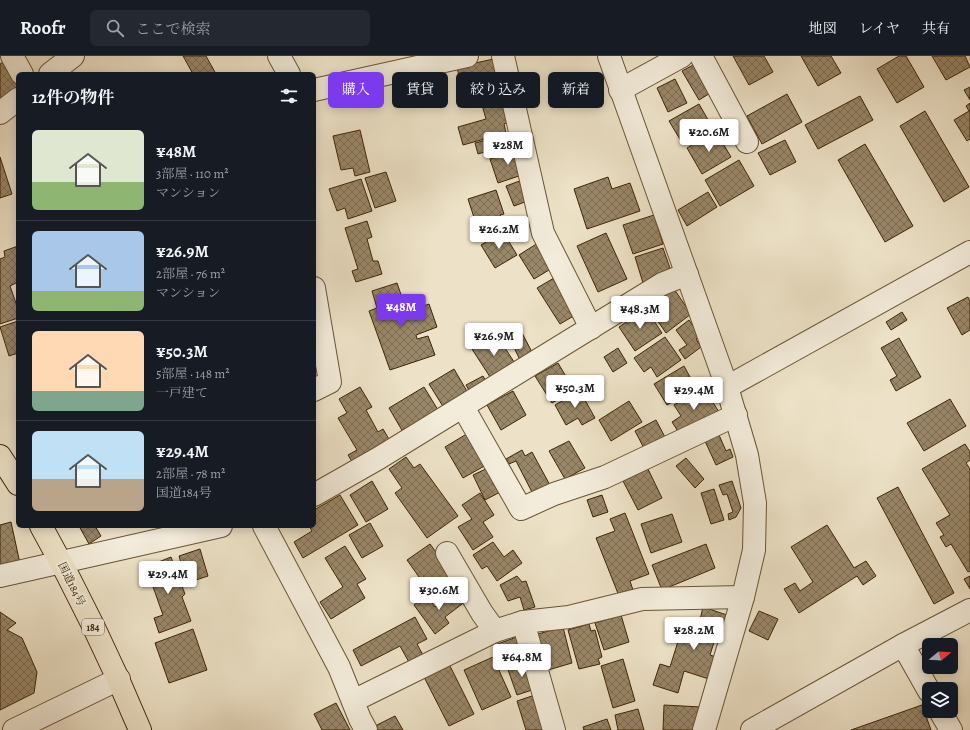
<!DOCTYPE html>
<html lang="ja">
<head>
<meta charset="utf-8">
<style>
	:root { --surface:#171b24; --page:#242831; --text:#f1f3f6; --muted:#9ea1a6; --line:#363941; --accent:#7c3aed }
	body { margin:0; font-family:Alegreya,"Noto Serif JP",serif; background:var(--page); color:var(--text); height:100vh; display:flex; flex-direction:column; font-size:15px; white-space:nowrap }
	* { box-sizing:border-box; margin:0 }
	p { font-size:13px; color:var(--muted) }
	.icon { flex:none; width:22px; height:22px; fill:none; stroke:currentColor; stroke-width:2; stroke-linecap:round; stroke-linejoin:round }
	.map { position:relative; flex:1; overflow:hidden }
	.panel { position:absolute; left:16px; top:16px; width:300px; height:456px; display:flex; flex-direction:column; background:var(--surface); border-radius:6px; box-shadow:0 2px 10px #0003 }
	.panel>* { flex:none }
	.hud { position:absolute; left:328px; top:16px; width:380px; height:36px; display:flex; gap:8px }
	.needle { width:26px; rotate:72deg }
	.fabs { position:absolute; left:922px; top:582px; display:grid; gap:8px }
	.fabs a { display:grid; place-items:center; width:36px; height:36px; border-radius:6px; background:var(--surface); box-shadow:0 2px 10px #0003; font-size:20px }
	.price { position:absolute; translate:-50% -34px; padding:0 9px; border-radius:4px; background:#fff; color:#222; font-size:13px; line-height:26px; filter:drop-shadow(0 1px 2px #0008) }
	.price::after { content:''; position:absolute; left:50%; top:24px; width:12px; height:9px; margin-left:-6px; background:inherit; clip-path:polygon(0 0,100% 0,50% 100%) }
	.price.selected { background:var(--accent); color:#fff }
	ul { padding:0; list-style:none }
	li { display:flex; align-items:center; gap:12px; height:100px; padding:0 16px }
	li+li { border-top:1px solid var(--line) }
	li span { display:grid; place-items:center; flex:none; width:112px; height:80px; border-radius:6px; color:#555 }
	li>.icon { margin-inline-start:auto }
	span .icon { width:48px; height:48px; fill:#fffc; stroke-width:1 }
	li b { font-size:17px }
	h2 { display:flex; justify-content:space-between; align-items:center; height:48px; padding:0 16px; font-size:17px }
	.chip { padding:0 14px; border-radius:6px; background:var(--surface); box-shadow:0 2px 10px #0003; font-size:14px; line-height:36px }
	.chip.selected { background:var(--accent); color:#fff }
	header { display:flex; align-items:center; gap:24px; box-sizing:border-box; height:56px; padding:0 20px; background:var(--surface); border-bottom:1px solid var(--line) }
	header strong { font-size:19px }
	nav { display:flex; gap:22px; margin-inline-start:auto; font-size:14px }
	.search { width:280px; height:36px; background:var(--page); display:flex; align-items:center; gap:10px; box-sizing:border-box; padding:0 14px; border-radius:6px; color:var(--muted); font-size:15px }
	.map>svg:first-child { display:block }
	.building { fill:url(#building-cross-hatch); stroke:#3e2504 }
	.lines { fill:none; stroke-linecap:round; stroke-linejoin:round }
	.street-casing { stroke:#6a5435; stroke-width:24 }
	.highway-casing { stroke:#3e2504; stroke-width:24 }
	.street { stroke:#f3ecdb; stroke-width:22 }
	.highway { stroke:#ede2c7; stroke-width:22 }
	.labels { text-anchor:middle; stroke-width:4; stroke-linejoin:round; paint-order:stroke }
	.shield { fill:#f3ecdb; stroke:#746144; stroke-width:1 }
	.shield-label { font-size:10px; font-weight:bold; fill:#3e2504 }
	.street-label { font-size:11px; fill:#3e2504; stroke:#f3ecdb }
</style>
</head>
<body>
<header>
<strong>Roofr</strong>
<div class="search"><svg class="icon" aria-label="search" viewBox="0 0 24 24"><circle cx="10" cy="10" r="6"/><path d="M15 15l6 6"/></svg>ここで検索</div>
<nav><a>地図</a><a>レイヤ</a><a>共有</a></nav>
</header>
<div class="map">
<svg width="970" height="674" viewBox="0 0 970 674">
	<defs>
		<pattern id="building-cross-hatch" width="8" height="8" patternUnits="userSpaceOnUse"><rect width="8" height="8" fill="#998769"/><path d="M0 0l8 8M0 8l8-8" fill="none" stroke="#7e6e54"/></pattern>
	</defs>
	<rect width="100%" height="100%" fill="#ede2c7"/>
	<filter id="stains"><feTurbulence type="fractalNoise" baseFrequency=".005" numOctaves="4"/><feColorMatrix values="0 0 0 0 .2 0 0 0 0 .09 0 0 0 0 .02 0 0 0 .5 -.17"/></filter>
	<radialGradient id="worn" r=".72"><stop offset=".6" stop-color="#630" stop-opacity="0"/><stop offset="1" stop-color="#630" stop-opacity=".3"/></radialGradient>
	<g class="building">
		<path d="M183 0H206L216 18H193Z"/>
		<path d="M733 0H764L773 16 749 29Z"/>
		<path d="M801 0H831L841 17 818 30Z"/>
		<path d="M899 0H906L924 31 897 47 877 13Z"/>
		<path d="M932 0H965L970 11 946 24Z"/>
		<path d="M498 2 506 38 482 43 478 26 461 30 457 11Z"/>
		<path d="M7 4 18 22V36L0 46V8Z"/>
		<path d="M695 8 712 36 699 44 682 15Z"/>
		<path d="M675 23 687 47 668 56 657 32Z"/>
		<path d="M970 31V44L964 34Z"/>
		<path d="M787 38 802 66 762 88 747 60Z"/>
		<path d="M860 40 873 64 818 93 805 69Z"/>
		<path d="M504 43 511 66 504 68 506 77 463 89 458 71 486 63 482 49Z"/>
		<path d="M970 47V83L967 85 954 64 969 55 966 50Z"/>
		<path d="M699 48 711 69 681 85 669 65Z"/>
		<path d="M925 55 969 131 944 146 900 70Z"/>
		<path d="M360 74 370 116 355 120 353 112 341 114 333 80Z"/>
		<path d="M713 76 716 80 718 79 731 101 702 118 687 92Z"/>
		<path d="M505 79 508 89 478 98 475 87Z"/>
		<path d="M785 84 796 106 770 119 758 97Z"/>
		<path d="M865 88 913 170 885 186 838 104Z"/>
		<path d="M517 94 525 118 498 127 490 103Z"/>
		<path d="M0 101 12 138 0 142Z"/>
		<path d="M739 104 754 130 720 150 705 124Z"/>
		<path d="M386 116 396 145 375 152 365 122Z"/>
		<path d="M608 121 612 133 630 127 640 155 587 173 574 133Z"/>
		<path d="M361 123 372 155 348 163 345 152 337 155 329 133Z"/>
		<path d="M525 123 533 143 514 150 506 130Z"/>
		<path d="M496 134 504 158 500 159 505 175 481 183 468 143Z"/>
		<path d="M708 136 717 151 687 170 678 154Z"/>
		<path d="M654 159 663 188 633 198 623 169Z"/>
		<path d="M367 165 372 181 367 183 373 205H378L382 218 356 226 352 215 358 213 345 172Z"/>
		<path d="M503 176 517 199 495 212 481 189Z"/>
		<path d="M606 177 627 223 598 236 577 190Z"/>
		<path d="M538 187 554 211 534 223 519 199Z"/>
		<path d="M18 190V232L16 227 10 230 18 253V262L0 268V203L5 201 4 195Z"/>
		<path d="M663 192 672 218 643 227 635 201Z"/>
		<path d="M554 222 577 258 560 268 537 232Z"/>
		<path d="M397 227 407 256 429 248 437 271 416 279 417 283 428 280 435 299 390 314 369 255 377 252 372 235Z"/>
		<path d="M674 233 691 258 666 277 648 251Z"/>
		<path d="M968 241 970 245V274L962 279 947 252Z"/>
		<path d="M646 253 662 277 635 295 619 271Z"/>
		<path d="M902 256 907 264 891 274 886 266Z"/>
		<path d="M689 264 700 280 696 283 701 291 685 303 679 294 687 289 676 274Z"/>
		<path d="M18 265V297L9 300 0 271Z"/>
		<path d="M522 277 533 298 520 304 510 283Z"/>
		<path d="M496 278 516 309 492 324 472 293Z"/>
		<path d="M665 281 681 304 657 321 651 311 644 316 634 302Z"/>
		<path d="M899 282 921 321 896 335 890 324 897 320 881 292Z"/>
		<path d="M618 292 627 307 613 316 604 301Z"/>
		<path d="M558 307 574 334 552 347 535 320Z"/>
		<path d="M684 310 696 332 667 349 654 328Z"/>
		<path d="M454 313 468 337 444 352 429 328Z"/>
		<path d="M483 320 489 331 473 341 466 329Z"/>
		<path d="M360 331 372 351 366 354 378 376 383 373 393 390 356 412 348 399 357 394 338 362 347 357 339 343Z"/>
		<path d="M424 331 438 354 403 376 389 352Z"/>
		<path d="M703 331 719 356 681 380 672 366 681 360 674 349Z"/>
		<path d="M513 335 526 359 501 374 487 349Z"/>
		<path d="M580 335 595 362 582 369 578 362 566 369 555 349Z"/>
		<path d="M950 343 966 370 924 395 907 367Z"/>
		<path d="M629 345 642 366 611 385 599 364Z"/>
		<path d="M656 364 667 385 646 396 635 375Z"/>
		<path d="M470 376 488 408 463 422 445 391Z"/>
		<path d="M719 379 726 395 730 393 733 401 716 409 705 385Z"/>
		<path d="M569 385 585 412 565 423 549 395Z"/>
		<path d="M965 388 970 396V404L966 407 970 413V515L968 516 951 488 946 491 940 481 944 479 936 467 950 459 922 413Z"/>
		<path d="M522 394 525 400 532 396 551 431 534 440 516 405 509 408 506 403Z"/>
		<path d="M406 401 414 412 420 408 458 460 427 482 395 437 402 432 389 413Z"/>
		<path d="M686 402 704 423 695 432 676 410Z"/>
		<path d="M492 410 504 434 485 444 473 419Z"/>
		<path d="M648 413 662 442 638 454 623 425Z"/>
		<path d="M372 425 388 453 366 466 350 439Z"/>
		<path d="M732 425 741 452 736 461 729 464 728 458 733 456 727 438 723 439 719 429Z"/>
		<path d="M898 431 954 537 934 548 877 442Z"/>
		<path d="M714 433 724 464 711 468 701 437Z"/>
		<path d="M480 437 494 459 483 466 493 481 473 494 458 471 472 463 462 449Z"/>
		<path d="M340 439 358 469 303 502 294 486 312 475 309 470H314V454Z"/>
		<path d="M602 439 608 456 593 461 587 444Z"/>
		<path d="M625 457 649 518 630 525 633 534 619 540 596 482 615 475 610 463Z"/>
		<path d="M672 458 682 486 651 497 641 468Z"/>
		<path d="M11 466 21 512 0 516V469Z"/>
		<path d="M370 467 383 490 362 502 349 479Z"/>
		<path d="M827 469 854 512 866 505 876 520 863 529 857 520 799 557 784 533 795 527 800 535 813 526 791 491Z"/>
		<path d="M79 470H95L101 480 89 488Z"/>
		<path d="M493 486 504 501 513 494 522 507 497 525 487 510 482 513 473 499Z"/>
		<path d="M430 488 457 525 434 542 407 504Z"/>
		<path d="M706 488 715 512 662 534 652 509Z"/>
		<path d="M345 490 366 523 357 528 365 542 331 563 320 546 343 531 325 502Z"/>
		<path d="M200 493 208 520 187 527 179 500Z"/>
		<path d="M171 501 185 538 182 541 191 565 159 577 154 562 163 559 146 511Z"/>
		<path d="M517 520 522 526 526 525 535 551 524 554 520 541 508 545 500 529Z"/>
		<path d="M970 520V533L964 523Z"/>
		<path d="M458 534 466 545 445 561 449 567 435 578 414 549 427 540 435 551Z"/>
		<path d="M703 551 730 560 723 582 716 580 710 599 719 602 712 624 684 615 678 637 653 629 660 608 670 611 685 563 699 568Z"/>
		<path d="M759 555 778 563 768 584 749 575Z"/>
		<path d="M0 556 16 567 7 574 22 582 37 616 34 637 0 654Z"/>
		<path d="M621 559 629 586 604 594 595 567Z"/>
		<path d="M415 561 427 583 417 588 424 601 410 608 400 590 361 610 353 594Z"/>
		<path d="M589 568 591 575 595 574 602 601 598 603 600 608 579 613 568 574Z"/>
		<path d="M563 571 572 607 548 614 538 578Z"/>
		<path d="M193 573 207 614 169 627 155 587Z"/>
		<path d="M522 579 530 603 504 613 495 589Z"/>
		<path d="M493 601 511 641 482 654 464 614Z"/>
		<path d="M623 603 635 645 613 652 601 610Z"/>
		<path d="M528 604 538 632 517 639 507 611Z"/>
		<path d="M449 608 474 658 449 670 424 621Z"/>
		<path d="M535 639 543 674H526L517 645Z"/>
		<path d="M336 647 350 674H322L314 658Z"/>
		<path d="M664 649 701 651 700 674H663Z"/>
		<path d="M922 649 931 674H851Z"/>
		<path d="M638 653 644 674H618L615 659Z"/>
		<path d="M395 660 403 674H375L373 671Z"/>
		<path d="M607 663 611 674H584L583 671Z"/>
	</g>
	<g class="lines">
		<g class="street-casing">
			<g id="street">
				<path d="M12 0 22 18"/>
				<path d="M279 0 289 18"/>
				<path d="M503 0 543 177 591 272"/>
				<path d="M609 0 727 331 747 399 755 447 754 494 743 541 704 674"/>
				<path d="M701 0 747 86"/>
				<path d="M50 18 73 0"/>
				<path d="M314 34 467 0"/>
				<path d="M620 34 682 0"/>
				<path d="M0 57 18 43"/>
				<path d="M314 232 330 326 314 334"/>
				<path d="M727 331 970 196"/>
				<path d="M463 351 521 453 554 438 605 421 736 359"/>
				<path d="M314 439 379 402 662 228 687 218"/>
				<path d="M264 470 339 611 360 663 366 674"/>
				<path d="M447 497 482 557 495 575"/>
				<path d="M0 520 221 470"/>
				<path d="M523 566 554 674"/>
				<path d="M903 589 929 635"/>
				<path d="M353 645 495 575 523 566 569 561 642 543 743 541"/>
				<path d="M940 655 951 674"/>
				<path d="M14 674 119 623"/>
				<path d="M752 674 903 589 970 554"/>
			</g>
		</g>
		<g class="highway-casing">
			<g id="highway">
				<path d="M0 400 18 428"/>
				<path d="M41 470C78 536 111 604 140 674"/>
			</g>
		</g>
		<use href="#street" class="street"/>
		<use href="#highway" class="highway"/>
	</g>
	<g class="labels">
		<rect class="shield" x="82" y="563" width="22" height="16" rx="3"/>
		<g class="shield-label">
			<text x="93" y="575">184</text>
		</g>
		<g class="street-label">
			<text transform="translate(72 528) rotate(64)" y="4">国道184号</text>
		</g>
	</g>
	<rect width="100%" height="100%" filter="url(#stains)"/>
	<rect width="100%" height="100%" fill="url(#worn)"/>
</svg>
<div class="fabs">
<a><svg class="needle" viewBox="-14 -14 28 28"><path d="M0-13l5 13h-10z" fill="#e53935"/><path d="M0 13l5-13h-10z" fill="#9ea1a6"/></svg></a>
<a><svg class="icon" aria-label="layers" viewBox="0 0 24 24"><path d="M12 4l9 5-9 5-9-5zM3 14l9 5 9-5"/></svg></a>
</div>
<b class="price" style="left:709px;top:97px">¥20.6M</b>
<b class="price" style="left:508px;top:110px">¥28M</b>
<b class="price" style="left:499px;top:194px">¥26.2M</b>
<b class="price selected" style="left:401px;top:272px">¥48M</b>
<b class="price" style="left:640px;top:274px">¥48.3M</b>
<b class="price" style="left:494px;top:301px">¥26.9M</b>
<b class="price" style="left:575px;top:353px">¥50.3M</b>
<b class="price" style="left:694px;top:355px">¥29.4M</b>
<b class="price" style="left:168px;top:539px">¥29.4M</b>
<b class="price" style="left:439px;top:555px">¥30.6M</b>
<b class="price" style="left:694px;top:595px">¥28.2M</b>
<b class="price" style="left:522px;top:622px">¥64.8M</b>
<div class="hud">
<a class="chip selected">購入</a>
<a class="chip">賃貸</a>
<a class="chip">絞り込み</a>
<a class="chip">新着</a>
</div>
<section class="panel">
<h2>12件の物件<svg class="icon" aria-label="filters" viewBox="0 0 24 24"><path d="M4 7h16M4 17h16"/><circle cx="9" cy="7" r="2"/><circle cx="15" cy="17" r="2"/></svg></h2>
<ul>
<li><span style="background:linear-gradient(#dfe7d0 65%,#8fb573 0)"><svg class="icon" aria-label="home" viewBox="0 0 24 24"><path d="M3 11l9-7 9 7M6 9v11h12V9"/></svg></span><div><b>¥48M</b><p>3部屋 · 110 m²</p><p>マンション</p></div></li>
<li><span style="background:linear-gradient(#a9c7e8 75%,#8fb573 0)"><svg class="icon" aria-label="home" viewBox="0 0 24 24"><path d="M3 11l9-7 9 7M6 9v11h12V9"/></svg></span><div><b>¥26.9M</b><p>2部屋 · 76 m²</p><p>マンション</p></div></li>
<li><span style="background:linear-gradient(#ffd9b3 75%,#7fa58c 0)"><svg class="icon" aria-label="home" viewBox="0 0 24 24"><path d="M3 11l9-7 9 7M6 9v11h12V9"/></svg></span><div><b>¥50.3M</b><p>5部屋 · 148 m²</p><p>一戸建て</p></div></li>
<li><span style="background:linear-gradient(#bfe0f5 60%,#b9a48a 0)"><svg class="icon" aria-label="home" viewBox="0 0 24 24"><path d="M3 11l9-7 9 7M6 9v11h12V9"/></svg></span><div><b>¥29.4M</b><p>2部屋 · 78 m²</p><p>国道184号</p></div></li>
</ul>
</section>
</div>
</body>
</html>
